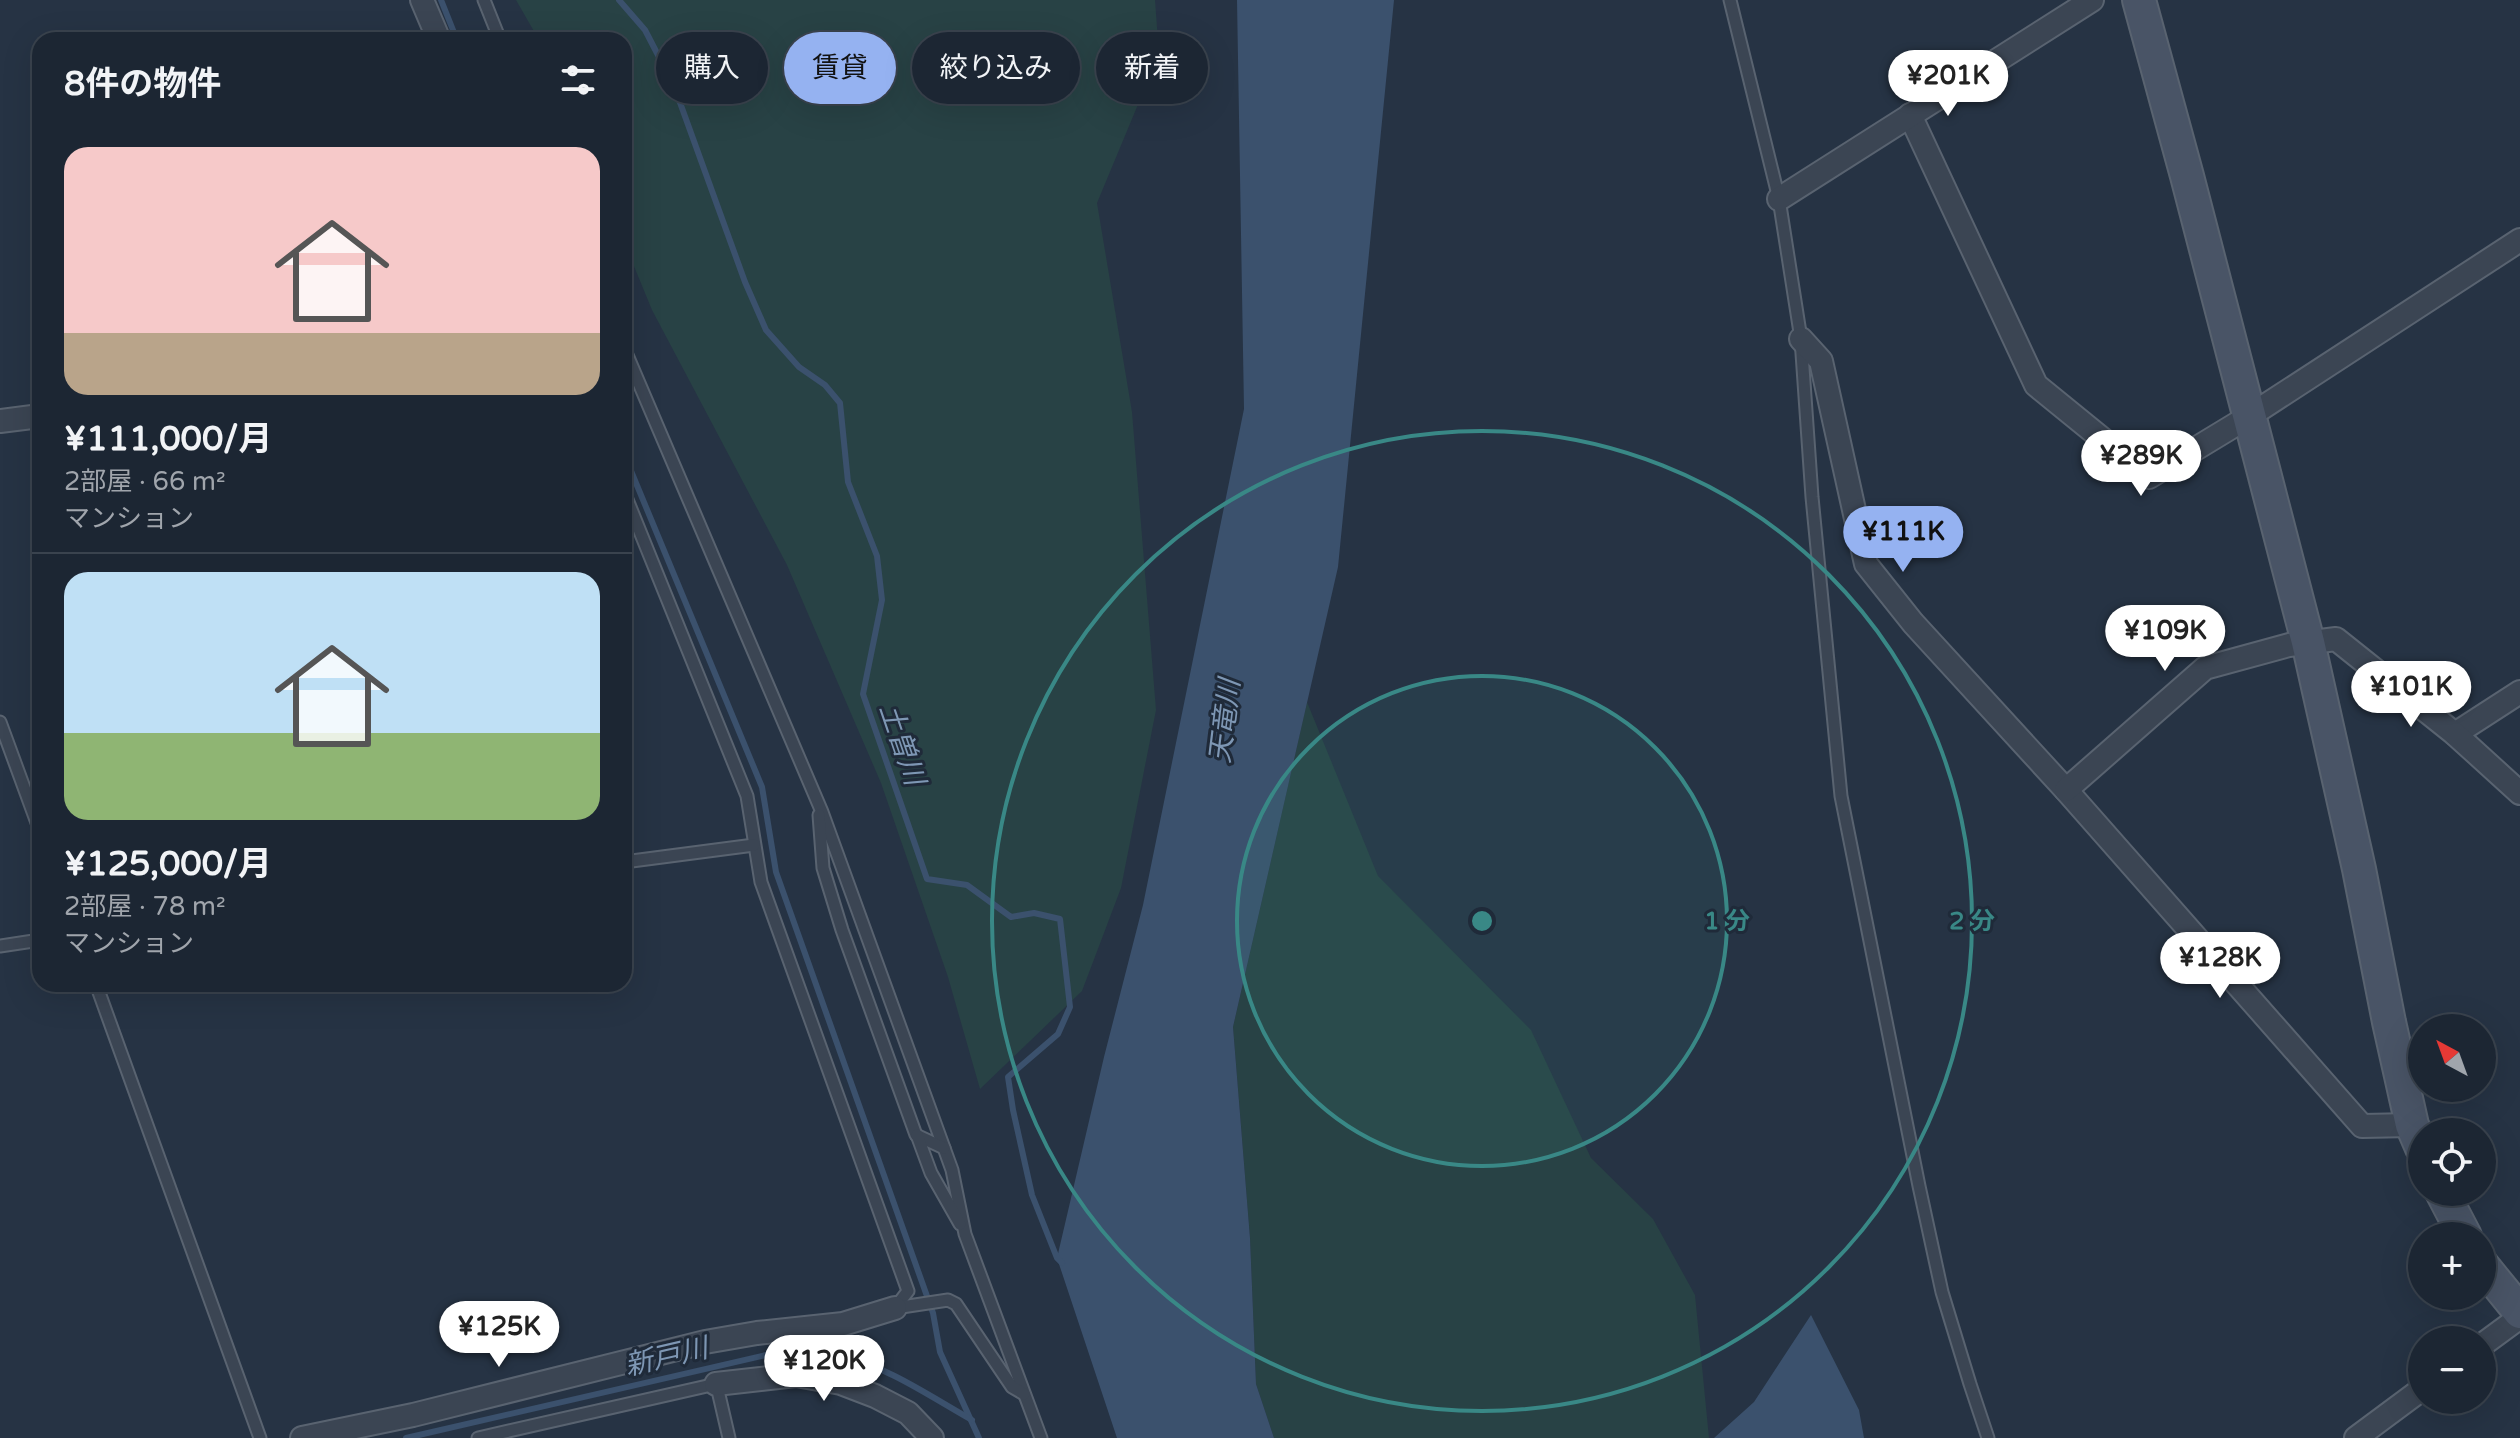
<!DOCTYPE html>
<html lang="ja">
<head>
<meta charset="utf-8">
<style>
	:root { --surface:#1c2633; --page:#252e3b; --text:#f1f3f6; --muted:#a0a5ac; --line:#3a434e; --accent:#95b2f1 }
	body { margin:0; font-family:"Varela Round","Noto Sans JP",sans-serif; background:var(--page); color:var(--text); height:100vh; display:flex; flex-direction:column; font-size:30px; white-space:nowrap }
	* { box-sizing:border-box; margin:0 }
	p { font-size:26px; color:var(--muted) }
	.icon { flex:none; width:44px; height:44px; fill:none; stroke:currentColor; stroke-width:2; stroke-linecap:round; stroke-linejoin:round }
	.map { position:relative; flex:1; overflow:hidden }
	.details { position:absolute; left:32px; top:32px; width:600px; height:960px; display:flex; flex-direction:column; background:var(--surface); border-radius:24px; box-shadow:0 8px 32px #0002,0 0 0 2px var(--line) }
	.details>* { flex:none }
	.hud { position:absolute; left:656px; top:32px; width:760px; height:72px; display:flex; gap:16px }
	.needle { width:52px; rotate:319deg }
	.controls { position:absolute; left:2408px; top:1014px; display:grid; gap:16px }
	.controls a { display:grid; place-items:center; width:88px; height:88px; border-radius:50%; background:var(--surface); box-shadow:0 8px 32px #0002,0 0 0 2px var(--line); font-size:40px }
	.price { position:absolute; translate:-50% -68px; padding:0 18px; border-radius:28px; background:#fff; color:#222; font-size:26px; line-height:52px; filter:drop-shadow(0 2px 4px #0008) }
	.price::after { content:''; position:absolute; left:50%; top:48px; width:24px; height:18px; margin-left:-12px; background:inherit; clip-path:polygon(0 0,100% 0,50% 100%) }
	.price.selected { background:var(--accent); color:#111 }
	ul { padding:0; list-style:none }
	li { display:grid; align-content:center; gap:16px; height:424px; padding:0 32px }
	li+li { border-top:2px solid var(--line) }
	li span { display:grid; place-items:center; height:248px; border-radius:24px; color:#555 }
	li>.icon { margin-inline-start:auto }
	span .icon { width:144px; height:144px; fill:#fffc; stroke-width:1 }
	li b { font-size:34px }
	h2 { display:flex; justify-content:space-between; align-items:center; height:96px; padding:0 32px; font-size:34px }
	.chip { padding:0 28px; border-radius:36px; background:var(--surface); box-shadow:0 8px 32px #0002,0 0 0 2px var(--line); font-size:28px; line-height:72px }
	.chip.selected { background:var(--accent); color:#111 }
	.map>svg:first-child { display:block }
	.green { fill:#284245 }
	.water { fill:#3b516d }
	.lines { fill:none; stroke-linecap:round; stroke-linejoin:round }
	.stream { stroke:#3b516d; stroke-width:6 }
	.lane-casing { stroke:#596370; stroke-width:15 }
	.street-casing { stroke:#596370; stroke-width:26 }
	.secondary-casing { stroke:#596370; stroke-width:36 }
	.lane { stroke:#3b4553; stroke-width:11 }
	.street { stroke:#3b4553; stroke-width:22 }
	.secondary { stroke:#495466; stroke-width:32 }
	.ring { fill:none; stroke:#398886; stroke-width:4 }
	.labels { text-anchor:middle; stroke-width:6; stroke-linejoin:round; paint-order:stroke }
	.water-label { font-size:28px; font-style:italic; fill:#7e97b4; stroke:#1f2a39 }
	.centre { fill:#398886; stroke:#1f2a39; stroke-width:4 }
	.ring-label { font-size:24px; text-anchor:middle; font-weight:bold; fill:#398886; stroke:#1f2a39; stroke-width:6; stroke-linejoin:round; paint-order:stroke }
</style>
</head>
<body>
<div class="map">
<svg width="2520" height="1438" viewBox="0 0 2520 1438">
	<rect width="100%" height="100%" fill="#263344"/>
	<g class="green">
		<path d="M516 0H1155L1159 54 1097 203 1132 412 1156 710 1121 888 1082 991 980 1089 948 977 881 783 787 565 652 310 624 242V40H539Z"/>
		<path d="M1307 702 1378 876 1531 1030 1591 1158 1653 1219 1695 1295 1709 1438H1274L1256 1384 1250 1238 1233 1027Z"/>
	</g>
	<g class="water">
		<path d="M1237 0H1394L1338 567 1233 1027 1250 1238 1256 1384 1274 1438H1117L1057 1258 1104 1057 1143 905 1244 409Z"/>
		<path d="M1811 1315 1859 1410 1864 1438H1714L1754 1402Z"/>
	</g>
	<g class="lines">
		<g class="stream">
			<path d="M441 0 457 40"/>
			<path d="M619 0 645 30 674 86 745 282 766 330 799 367 825 385 840 403 848 482 877 556 882 600 863 694 927 879 967 885 1011 917 1034 913 1060 919 1070 1007 1058 1034 1008 1077 1013 1110 1032 1195 1057 1258 1062 1263"/>
			<path d="M624 454 762 787 776 872 933 1313 940 1352 979 1438"/>
			<path d="M406 1438 779 1352C800 1351 821 1351 842 1356 888 1367 931 1397 972 1420"/>
		</g>
		<g class="lane-casing">
			<g id="lane">
				<path d="M484 0 500 40"/>
				<path d="M1730 0 1779 199 1801 339 1812 497 1841 796 1919 1186 1942 1292 1970 1384 1988 1438"/>
				<path d="M624 348 822 812 952 1170 965 1234 1041 1438"/>
				<path d="M624 492 747 796 761 882 908 1291 895 1308"/>
				<path d="M0 722 40 831"/>
				<path d="M819 815 823 868 842 930 916 1135 944 1148"/>
				<path d="M624 862 754 845"/>
				<path d="M0 946 40 940"/>
				<path d="M96 984 260 1438"/>
				<path d="M917 1135 931 1173 960 1224"/>
				<path d="M895 1308 948 1300 956 1304 1012 1387 1024 1394"/>
				<path d="M716 1382 729 1438"/>
				<path d="M478 1438 716 1384"/>
			</g>
		</g>
		<g class="street-casing">
			<g id="street">
				<path d="M422 0 439 40"/>
				<path d="M1910 115 2036 385 2149 477 2248 417 2520 240"/>
				<path d="M1779 199 2092 0"/>
				<path d="M1801 339 1821 361 1866 564 1913 623 2066 790 2362 1126 2412 1125"/>
				<path d="M0 421 40 416"/>
				<path d="M2455 734 2520 692"/>
				<path d="M2066 790 2205 668 2289 645 2336 639 2455 734 2520 793"/>
				<path d="M2482 1345 2520 1317"/>
				<path d="M716 1384 796 1375 841 1383 875 1396 908 1413 932 1438"/>
				<path d="M302 1438 413 1415 705 1342 757 1333 843 1324 895 1308"/>
				<path d="M2356 1438 2422 1389"/>
			</g>
		</g>
		<g class="secondary-casing">
			<g id="secondary">
				<path d="M2139 0 2187 176 2308 642 2359 869 2389 1022 2412 1125 2422 1148"/>
				<path d="M2442 1192 2465 1236"/>
				<path d="M2482 1265 2520 1312"/>
			</g>
		</g>
		<use href="#lane" class="lane"/>
		<use href="#street" class="street"/>
		<use href="#secondary" class="secondary"/>
	</g>
	<circle cx="1482" cy="921" r="245" fill="#398886" fill-opacity=".12"/>
	<g class="ring">
		<circle cx="1482" cy="921" r="245"/>
		<circle cx="1482" cy="921" r="490"/>
	</g>
	<g class="labels">
		<g class="water-label">
			<text transform="translate(1224 721) rotate(-83)" y="10">天竜川</text>
			<text transform="translate(903 744) rotate(71)" y="10">土曽川</text>
			<text transform="translate(666 1356) rotate(-13)" y="10">新戸川</text>
		</g>
	</g>
	<circle cx="1482" cy="921" r="12" class="centre"/>
	<g class="ring-label">
		<text x="1727" y="929">1 分</text>
		<text x="1972" y="929">2 分</text>
	</g>
</svg>
<div class="controls">
<a><svg class="needle" viewBox="-14 -14 28 28"><path d="M0-13l5 13h-10z" fill="#e53935"/><path d="M0 13l5-13h-10z" fill="#a0a5ac"/></svg></a>
<a><svg class="icon" aria-label="locate" viewBox="0 0 24 24"><circle cx="12" cy="12" r="6"/><path d="M12 2v4M12 18v4M2 12h4M18 12h4"/></svg></a>
<a>+</a>
<a>−</a>
</div>
<b class="price" style="left:1948px;top:118px">¥201K</b>
<b class="price" style="left:2141px;top:498px">¥289K</b>
<b class="price selected" style="left:1903px;top:574px">¥111K</b>
<b class="price" style="left:2165px;top:673px">¥109K</b>
<b class="price" style="left:2411px;top:729px">¥101K</b>
<b class="price" style="left:2220px;top:1000px">¥128K</b>
<b class="price" style="left:499px;top:1369px">¥125K</b>
<b class="price" style="left:824px;top:1403px">¥120K</b>
<div class="hud">
<a class="chip">購入</a>
<a class="chip selected">賃貸</a>
<a class="chip">絞り込み</a>
<a class="chip">新着</a>
</div>
<section class="details">
<h2>8件の物件<svg class="icon" aria-label="filters" viewBox="0 0 24 24"><path d="M4 7h16M4 17h16"/><circle cx="9" cy="7" r="2"/><circle cx="15" cy="17" r="2"/></svg></h2>
<ul>
<li><span style="background:linear-gradient(#f6c9c9 75%,#b9a48a 0)"><svg class="icon" aria-label="home" viewBox="0 0 24 24"><path d="M3 11l9-7 9 7M6 9v11h12V9"/></svg></span><div><b>¥111,000/月</b><p>2部屋 · 66 m²</p><p>マンション</p></div></li>
<li><span style="background:linear-gradient(#bfe0f5 65%,#8fb573 0)"><svg class="icon" aria-label="home" viewBox="0 0 24 24"><path d="M3 11l9-7 9 7M6 9v11h12V9"/></svg></span><div><b>¥125,000/月</b><p>2部屋 · 78 m²</p><p>マンション</p></div></li>
</ul>
</section>
</div>
</body>
</html>
